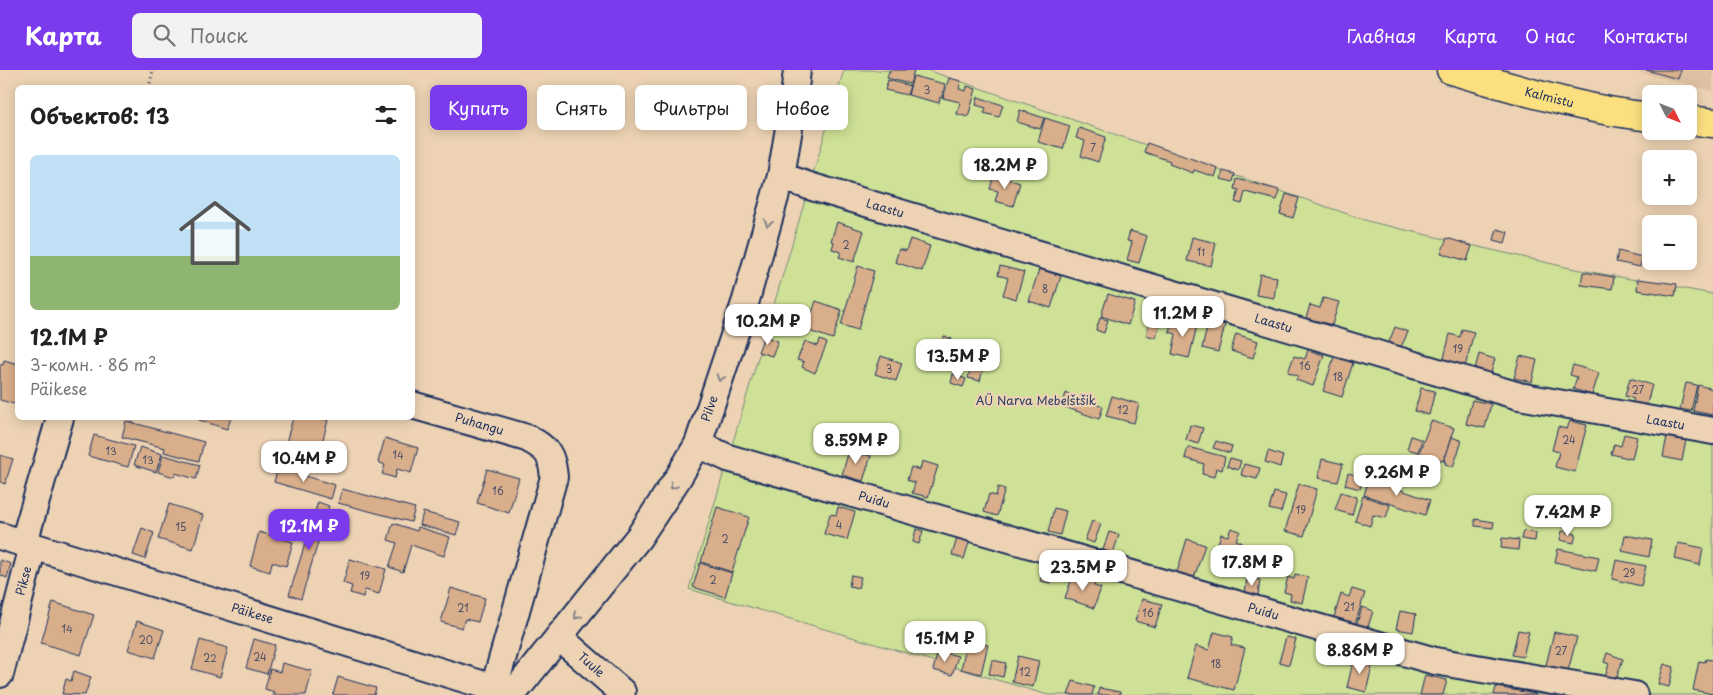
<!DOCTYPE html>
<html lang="ru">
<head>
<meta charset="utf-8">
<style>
	:root { --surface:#fff; --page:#f2f2f2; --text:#222; --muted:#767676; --line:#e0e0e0; --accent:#7c3aed }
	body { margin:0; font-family:"Playpen Sans",sans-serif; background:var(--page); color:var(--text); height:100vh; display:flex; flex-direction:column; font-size:19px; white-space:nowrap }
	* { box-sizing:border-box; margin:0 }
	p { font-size:16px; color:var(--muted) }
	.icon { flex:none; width:28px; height:28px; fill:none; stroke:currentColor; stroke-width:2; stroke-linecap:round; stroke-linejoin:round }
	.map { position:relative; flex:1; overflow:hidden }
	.sheet { position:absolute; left:15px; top:15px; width:400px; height:335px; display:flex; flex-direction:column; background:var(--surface); border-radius:8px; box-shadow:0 2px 12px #0003 }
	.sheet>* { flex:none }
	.guide { position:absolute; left:430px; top:15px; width:475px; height:45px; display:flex; gap:10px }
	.needle { width:32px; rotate:132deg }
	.tools { position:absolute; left:1642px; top:15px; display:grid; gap:10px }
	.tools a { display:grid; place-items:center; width:55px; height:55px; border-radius:8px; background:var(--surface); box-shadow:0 2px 12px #0003; font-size:25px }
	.price { position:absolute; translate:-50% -42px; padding:0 11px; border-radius:10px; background:#fff; color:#222; font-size:16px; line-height:32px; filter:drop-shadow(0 1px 2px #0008) }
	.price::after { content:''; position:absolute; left:50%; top:30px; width:15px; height:11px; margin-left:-8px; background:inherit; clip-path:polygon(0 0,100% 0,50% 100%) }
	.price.on { background:var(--accent); color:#fff }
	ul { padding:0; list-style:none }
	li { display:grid; align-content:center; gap:10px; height:265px; padding:0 15px }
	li+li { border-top:1px solid var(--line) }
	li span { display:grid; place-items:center; height:155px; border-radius:8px; color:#555 }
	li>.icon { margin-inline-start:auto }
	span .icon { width:90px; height:90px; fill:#fffc; stroke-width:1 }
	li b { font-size:21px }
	h2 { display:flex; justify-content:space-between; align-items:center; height:60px; padding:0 15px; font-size:21px }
	.chip { padding:0 18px; border-radius:8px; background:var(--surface); box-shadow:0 2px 12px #0003; font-size:18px; line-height:45px }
	.chip.on { background:var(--accent); color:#fff }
	header { display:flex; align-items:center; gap:30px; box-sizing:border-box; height:70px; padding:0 25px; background:var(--accent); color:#fff }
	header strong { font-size:24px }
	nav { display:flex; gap:28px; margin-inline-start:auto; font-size:18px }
	.search { width:350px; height:45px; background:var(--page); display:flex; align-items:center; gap:12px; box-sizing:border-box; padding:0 18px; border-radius:8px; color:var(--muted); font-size:19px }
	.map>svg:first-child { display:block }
	.built { fill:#dfc2a4 }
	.green { fill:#cee196; stroke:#74887a }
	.building { fill:#d9ae8a; stroke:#1b2f5e }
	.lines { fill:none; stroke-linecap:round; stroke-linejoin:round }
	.minor-casing { stroke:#1b2f5e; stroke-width:30 }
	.major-casing { stroke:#1b2f5e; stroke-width:31 }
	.path { stroke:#1b2f5e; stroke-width:3; stroke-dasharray:1 4; stroke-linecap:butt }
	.minor { stroke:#edd3b4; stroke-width:26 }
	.major { stroke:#fce080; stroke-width:28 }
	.oneway { stroke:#848189 }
	.labels { text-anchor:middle; stroke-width:4.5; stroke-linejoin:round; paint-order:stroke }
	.number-label { font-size:10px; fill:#4a4f69 }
	.street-label { font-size:12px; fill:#1b2f5e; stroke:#edd3b4 }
	.park-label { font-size:12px; fill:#2d4164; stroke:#edd3b4 }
</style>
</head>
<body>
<header>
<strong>Карта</strong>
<div class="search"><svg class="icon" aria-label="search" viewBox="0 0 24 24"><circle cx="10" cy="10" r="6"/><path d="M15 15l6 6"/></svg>Поиск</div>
<nav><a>Главная</a><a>Карта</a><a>О нас</a><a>Контакты</a></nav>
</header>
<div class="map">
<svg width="1713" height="625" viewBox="0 0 1713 625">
	<rect width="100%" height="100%" fill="#edd3b4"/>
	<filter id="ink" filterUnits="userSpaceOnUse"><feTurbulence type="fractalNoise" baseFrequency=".02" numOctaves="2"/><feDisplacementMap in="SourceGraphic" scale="10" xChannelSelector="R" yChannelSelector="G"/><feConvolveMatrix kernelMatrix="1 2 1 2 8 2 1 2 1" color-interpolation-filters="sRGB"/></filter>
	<g filter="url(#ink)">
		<path class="built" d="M1630 0H1713V21Z"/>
		<path class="green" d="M844 0H927L1371 152 1570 198 1713 224V625H1048L689 519Z"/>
		<g class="building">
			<path d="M891 0H914L910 14 887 8 889 1H891Z"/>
			<path d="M1646 0H1681L1678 9Z"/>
			<path d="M913 6 945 14 942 28 940 27 939 33 908 25Z"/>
			<path d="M949 8 961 11 959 19 966 21 967 16 976 19 968 47 957 44 960 32 943 28Z"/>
			<path d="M888 10 910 16 907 25 885 20Z"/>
			<path d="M978 27 1003 35 999 47 984 43 986 38 976 35Z"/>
			<path d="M1020 40 1044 48 1040 59 1017 52Z"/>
			<path d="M1045 48 1070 56 1063 79 1038 72Z"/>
			<path d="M1079 58 1106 67 1098 92 1081 86 1085 71 1076 68Z"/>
			<path d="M1147 73 1218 98 1215 107 1194 100 1193 103 1169 94 1170 91 1144 82Z"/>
			<path d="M1223 101 1235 104 1233 112 1221 109Z"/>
			<path d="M994 105 1020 113 1013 136 995 131 998 121 990 119Z"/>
			<path d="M1237 109 1279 120 1277 130 1245 122 1242 134 1235 132 1239 120 1235 119Z"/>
			<path d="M1286 124 1299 128 1293 148 1280 144Z"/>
			<path d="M837 152 864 161 854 192 839 187 841 182 832 179 834 172 831 171Z"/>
			<path d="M1497 159 1508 162 1505 173 1494 170Z"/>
			<path d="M1130 161 1147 166 1139 193 1127 190 1132 172 1127 171Z"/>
			<path d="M1192 167 1216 173 1211 196 1187 191Z"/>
			<path d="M1447 168 1472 176 1467 191 1441 183Z"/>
			<path d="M910 169 930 176 922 201 895 192 899 179 906 181Z"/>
			<path d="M1618 181 1642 187 1640 197 1616 192Z"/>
			<path d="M858 196 874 201 858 260 841 255Z"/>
			<path d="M1000 196 1024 202 1016 229 1003 225 1008 208 998 205Z"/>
			<path d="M1039 199 1061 206 1051 238 1029 231Z"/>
			<path d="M1583 202 1614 207 1612 219 1581 215Z"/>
			<path d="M1260 204 1277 207 1274 228 1256 225Z"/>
			<path d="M1638 209 1677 214 1675 226 1637 220Z"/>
			<path d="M1108 224 1135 232 1128 255 1101 246Z"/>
			<path d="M1323 228 1339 232 1332 255 1306 248 1310 235 1320 238Z"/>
			<path d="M816 231 842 240 833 269 806 260Z"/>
			<path d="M1153 239 1163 241 1156 268 1146 265Z"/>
			<path d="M1100 248 1108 250 1104 263 1096 260Z"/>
			<path d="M1172 250 1197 256 1189 288 1172 284 1176 264 1169 262Z"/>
			<path d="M1209 250 1225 255 1218 282 1202 278Z"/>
			<path d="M1395 257 1408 262 1401 277 1389 272Z"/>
			<path d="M1462 259 1474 262 1465 297 1443 292 1450 264 1460 267Z"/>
			<path d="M1236 264 1258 271 1253 288 1231 281Z"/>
			<path d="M764 266 778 271 772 286 758 282Z"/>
			<path d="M944 266 952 269 950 276 961 279 955 301 932 294 938 272 942 273Z"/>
			<path d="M820 270 827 273 815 303 802 297 804 292 797 290 805 271 818 276Z"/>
			<path d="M1308 280 1324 285 1313 316 1296 310 1298 306 1288 302 1294 286 1305 289Z"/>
			<path d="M1479 284 1495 289 1491 303 1475 299Z"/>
			<path d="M881 286 902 293 896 311 875 304Z"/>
			<path d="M1520 286 1537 290 1532 312 1514 308Z"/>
			<path d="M1334 287 1353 293 1342 327 1323 321Z"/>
			<path d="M4 290 18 294V335L0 330V294L3 295Z"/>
			<path d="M972 292 984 295 980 311 968 308Z"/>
			<path d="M1573 295 1599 303 1592 325 1573 319 1577 307 1570 305Z"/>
			<path d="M953 304 966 309 963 317 951 313Z"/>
			<path d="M1630 308 1652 315 1646 337 1632 333 1634 329 1625 326Z"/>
			<path d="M1686 313 1697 315 1691 341 1680 339Z"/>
			<path d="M1698 315 1713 319V345L1693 341Z"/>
			<path d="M1421 318 1435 321 1429 345 1415 341Z"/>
			<path d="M1066 323 1103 337 1099 349 1062 336Z"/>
			<path d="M1112 326 1139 334 1134 353 1106 346Z"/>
			<path d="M1472 330 1491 334 1485 358 1466 354Z"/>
			<path d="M200 348H231L227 359 199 350Z"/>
			<path d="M293 348H319L328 350 319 385 285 376Z"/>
			<path d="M126 351 204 372 199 391 164 382 165 378 122 367Z"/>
			<path d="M1431 351 1454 358 1443 391 1419 383Z"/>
			<path d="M1570 351 1587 355 1575 402 1555 397 1559 382 1552 380 1558 357 1567 359Z"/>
			<path d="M1190 355 1203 358 1198 374 1186 370Z"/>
			<path d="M1624 364 1637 367 1632 389 1611 384 1614 374 1621 376Z"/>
			<path d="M94 365 134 376 128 397 88 386Z"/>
			<path d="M1411 366 1422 370 1418 382 1407 379Z"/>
			<path d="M1667 366 1686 370 1682 391 1663 387Z"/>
			<path d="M1452 367 1462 371 1453 397 1445 394 1446 392H1444Z"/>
			<path d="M385 368 418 378 411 403 397 399 395 408 382 404 385 395 378 392Z"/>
			<path d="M1216 371 1232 376 1230 383 1213 378Z"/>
			<path d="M140 377 162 384 156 402 134 395Z"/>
			<path d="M1188 377 1225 387 1222 400 1216 398 1214 407 1202 404 1204 394 1185 388Z"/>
			<path d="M849 380 871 386 863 411 842 405Z"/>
			<path d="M1268 381 1283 386 1280 397 1265 392Z"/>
			<path d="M0 385 13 389 5 414 0 412Z"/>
			<path d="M163 385 200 395 196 409 175 403 174 407 158 402Z"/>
			<path d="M1230 388 1241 391 1238 400 1227 396Z"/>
			<path d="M1322 389 1343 394 1338 412 1318 408Z"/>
			<path d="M922 391 938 396 928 427 912 423 915 413 907 410 911 397 920 400Z"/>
			<path d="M1244 394 1260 398 1257 409 1241 405Z"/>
			<path d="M278 398 335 415 331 429 274 412Z"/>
			<path d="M487 399 519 408 509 443 477 433Z"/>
			<path d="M1348 403 1363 407 1360 419 1345 415Z"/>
			<path d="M1369 409 1430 430 1425 445 1364 425Z"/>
			<path d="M1299 414 1317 419 1304 466 1285 461Z"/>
			<path d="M998 417 1005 419 997 446 984 442 989 424 996 426Z"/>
			<path d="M342 419 415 438 411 452 338 433Z"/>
			<path d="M1274 422 1286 425 1281 442 1269 439Z"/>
			<path d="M1341 422 1357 427 1352 445 1335 440Z"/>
			<path d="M1363 426 1390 435 1386 448 1373 445 1370 456 1355 451Z"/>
			<path d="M318 432 329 436 301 529 289 525Z"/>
			<path d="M169 434 203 445 193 479 158 469Z"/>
			<path d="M717 437 749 447 732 502 701 492Z"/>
			<path d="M838 437 855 442 847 470 824 464 830 444 836 445Z"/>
			<path d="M1054 438 1066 441 1060 465 1048 462Z"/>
			<path d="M423 442 460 452 456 465 420 455Z"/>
			<path d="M1475 449 1494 452 1493 458 1475 456Z"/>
			<path d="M1092 451 1101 454 1094 473 1085 470Z"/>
			<path d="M393 453 417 461 418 457 450 467 444 486 411 475 403 502 389 497 397 473 388 470Z"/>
			<path d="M142 458 154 463 145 489 133 485Z"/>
			<path d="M1231 458 1240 461 1236 470 1241 472 1235 490 1215 483 1221 464 1228 466Z"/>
			<path d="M916 459 923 461 919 474 913 472Z"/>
			<path d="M1523 461 1536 463 1535 471 1521 469Z"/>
			<path d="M1562 461 1576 464 1574 473 1560 470Z"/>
			<path d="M259 462 293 472 286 496 272 492 270 502 250 496Z"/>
			<path d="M1109 462 1119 465 1113 483 1103 480Z"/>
			<path d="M958 465 970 469 964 489 952 485Z"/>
			<path d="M1625 465 1652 470 1649 487 1622 481Z"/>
			<path d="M1502 468 1519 470 1518 480 1501 478Z"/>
			<path d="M1187 469 1205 475 1194 508 1177 502Z"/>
			<path d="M1678 473 1703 478 1700 495 1675 489Z"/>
			<path d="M1558 479 1599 487 1596 501 1555 492Z"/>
			<path d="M350 489 386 499 379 524 365 520 363 527 350 523 352 516 343 513Z"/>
			<path d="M0 490 11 494 7 508 0 505Z"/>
			<path d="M1616 490 1646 496 1641 516 1612 509Z"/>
			<path d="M1045 492 1056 494 1051 513 1040 511Z"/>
			<path d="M700 493 732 503 725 527 693 517Z"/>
			<path d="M1295 504 1308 507 1302 533 1290 530 1291 524 1284 522 1288 507 1294 509Z"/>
			<path d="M851 505 861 507 858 518 849 516Z"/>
			<path d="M1073 505 1095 512 1094 516 1101 518 1094 538 1065 528Z"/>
			<path d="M1247 508 1260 510 1258 526 1245 524Z"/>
			<path d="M451 518 485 528 478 552 465 549 462 558 441 552Z"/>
			<path d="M1352 519 1365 523 1355 554 1334 547 1341 524 1349 527Z"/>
			<path d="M1142 529 1162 534 1155 557 1135 551Z"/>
			<path d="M53 532 94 545 81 585 41 573Z"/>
			<path d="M1362 537 1373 541 1366 563 1355 560Z"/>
			<path d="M1400 541 1416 544 1413 562 1396 559Z"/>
			<path d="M137 551 164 560 155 588 128 580Z"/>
			<path d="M1518 560 1529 562 1523 587 1512 585Z"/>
			<path d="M1214 562 1233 567 1231 575 1245 578 1234 620 1187 608 1196 576 1209 580Z"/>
			<path d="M1554 562 1577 567 1568 601 1546 595Z"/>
			<path d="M1286 567 1296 569 1289 595 1279 592Z"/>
			<path d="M254 569 275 575 267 604 246 598Z"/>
			<path d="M200 570 228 578 220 607 192 599Z"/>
			<path d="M967 571 988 575 981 604 961 599Z"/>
			<path d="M938 581 958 586 952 605 933 600Z"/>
			<path d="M1607 583 1623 589 1616 610 1605 607 1609 594 1604 592Z"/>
			<path d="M1018 586 1039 591 1033 617 1012 612Z"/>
			<path d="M1354 588 1373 592 1366 622 1347 617Z"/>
			<path d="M1706 589 1713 590V624L1693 620 1699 591 1705 592Z"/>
			<path d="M992 590 1006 593 1003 607 989 604Z"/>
			<path d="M282 593 312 601 306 625H273L274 622 265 619 270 599 280 602Z"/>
			<path d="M1664 594 1674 597 1669 617 1658 614Z"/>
			<path d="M74 601 91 607 85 625 62 624 66 609 71 611Z"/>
			<path d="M1425 605 1447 610 1443 625H1420Z"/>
			<path d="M338 607 376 618 374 625H333Z"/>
			<path d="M1073 611 1094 617 1092 625H1068Z"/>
			<path d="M1496 617 1536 624V625H1494Z"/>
			<path d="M1099 618 1120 622V625H1098Z"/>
		</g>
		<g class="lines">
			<g class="minor-casing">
				<g id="minor">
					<path id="s1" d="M781 106 809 116 1519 326 1713 361"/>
					<path id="s2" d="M412 335 527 368C549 380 551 383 554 407L494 618"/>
					<path id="s3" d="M698 374 728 388 1435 591 1634 625"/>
					<path id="s4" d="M0 466 494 618 501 625"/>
					<path d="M24 472 60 348"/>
					<path id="s5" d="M560 568 622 622"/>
					<path id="s6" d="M0 604 33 476"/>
					<path id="s7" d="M512 625 639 467 678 408 698 374 746 230 781 106 794 28 797 0"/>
				</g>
			</g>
			<g class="major-casing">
				<g id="major">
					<path id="s8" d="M1451 0C1517 19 1583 40 1651 47"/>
					<path d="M1689 50 1713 53"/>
				</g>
			</g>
			<path class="path" d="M149 18 153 0"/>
			<use href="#minor" class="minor"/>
			<use href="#major" class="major"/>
		</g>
		<defs><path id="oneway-chevron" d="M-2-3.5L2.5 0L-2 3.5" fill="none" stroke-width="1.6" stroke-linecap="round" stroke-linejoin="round" transform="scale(1.25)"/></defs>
		<g class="oneway">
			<use href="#oneway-chevron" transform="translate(768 153) rotate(106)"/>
			<use href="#oneway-chevron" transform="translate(720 308) rotate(108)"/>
			<use href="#oneway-chevron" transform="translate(673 416) rotate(124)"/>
			<use href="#oneway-chevron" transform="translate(577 546) rotate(128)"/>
		</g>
	</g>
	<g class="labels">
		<g class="number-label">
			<text x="927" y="24">3</text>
			<text x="1093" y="82">7</text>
			<text x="846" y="179">2</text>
			<text x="1201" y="186">11</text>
			<text x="1045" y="223">8</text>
			<text x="1458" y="283">19</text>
			<text x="1305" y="300">16</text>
			<text x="889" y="303">3</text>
			<text x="1338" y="311">18</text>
			<text x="1638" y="324">27</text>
			<text x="1123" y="344">12</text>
			<text x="1569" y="374">24</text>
			<text x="111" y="385">13</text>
			<text x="398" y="389">14</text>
			<text x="148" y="394">13</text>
			<text x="498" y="425">16</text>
			<text x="1301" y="444">19</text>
			<text x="839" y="459">4</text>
			<text x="181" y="461">15</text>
			<text x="725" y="473">2</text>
			<text x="1629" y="507">29</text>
			<text x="365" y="510">19</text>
			<text x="713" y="514">2</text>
			<text x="1349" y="541">21</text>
			<text x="463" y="542">21</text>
			<text x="1148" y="547">16</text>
			<text x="67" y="563">14</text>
			<text x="146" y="574">20</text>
			<text x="1561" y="585">27</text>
			<text x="260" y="591">24</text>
			<text x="210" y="592">22</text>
			<text x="1216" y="598">18</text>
			<text x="1025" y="606">12</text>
		</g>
		<g class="street-label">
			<text dy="4" stroke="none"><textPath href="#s8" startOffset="102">Kalmistu</textPath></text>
			<text dy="4" stroke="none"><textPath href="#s1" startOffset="109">Laastu</textPath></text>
			<text dy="4" stroke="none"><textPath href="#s1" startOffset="514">Laastu</textPath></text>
			<text dy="4" stroke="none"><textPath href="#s7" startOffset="350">Pilve</textPath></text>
			<text dy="4" stroke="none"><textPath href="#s1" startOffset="919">Laastu</textPath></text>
			<text dy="4" stroke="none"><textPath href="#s2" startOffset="70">Puhangu</textPath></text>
			<text dy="4" stroke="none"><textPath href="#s3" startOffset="185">Puidu</textPath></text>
			<text dy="4" stroke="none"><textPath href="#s6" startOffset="96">Pikse</textPath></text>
			<text dy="4" stroke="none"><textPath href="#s3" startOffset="590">Puidu</textPath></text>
			<text dy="4" stroke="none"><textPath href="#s4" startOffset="264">Päikese</textPath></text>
			<text dy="4" stroke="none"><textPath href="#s5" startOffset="41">Tuule</textPath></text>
		</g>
		<g class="park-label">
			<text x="1036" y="335">AÜ Narva Mebelštšik</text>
		</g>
	</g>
</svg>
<div class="tools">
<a><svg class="needle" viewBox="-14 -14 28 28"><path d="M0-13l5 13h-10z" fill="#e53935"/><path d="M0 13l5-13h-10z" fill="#767676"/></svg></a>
<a>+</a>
<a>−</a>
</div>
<b class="price" style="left:1005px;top:120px">18.2M ₽</b>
<b class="price" style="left:1183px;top:268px">11.2M ₽</b>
<b class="price" style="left:768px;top:276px">10.2M ₽</b>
<b class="price" style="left:958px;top:311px">13.5M ₽</b>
<b class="price" style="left:856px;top:395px">8.59M ₽</b>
<b class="price" style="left:304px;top:413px">10.4M ₽</b>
<b class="price" style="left:1397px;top:427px">9.26M ₽</b>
<b class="price" style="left:1568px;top:467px">7.42M ₽</b>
<b class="price on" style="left:309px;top:481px">12.1M ₽</b>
<b class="price" style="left:1252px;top:517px">17.8M ₽</b>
<b class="price" style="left:1083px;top:522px">23.5M ₽</b>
<b class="price" style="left:945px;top:593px">15.1M ₽</b>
<b class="price" style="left:1360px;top:605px">8.86M ₽</b>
<div class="guide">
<a class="chip on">Купить</a>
<a class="chip">Снять</a>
<a class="chip">Фильтры</a>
<a class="chip">Новое</a>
</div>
<section class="sheet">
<h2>Объектов: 13<svg class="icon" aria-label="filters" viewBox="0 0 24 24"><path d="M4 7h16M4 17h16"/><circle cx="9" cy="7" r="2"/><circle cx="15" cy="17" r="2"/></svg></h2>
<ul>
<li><span style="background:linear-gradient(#bfe0f5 65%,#8fb573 0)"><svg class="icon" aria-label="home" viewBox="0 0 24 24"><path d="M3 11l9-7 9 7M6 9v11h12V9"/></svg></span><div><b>12.1M ₽</b><p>3-комн. · 86 m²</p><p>Päikese</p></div></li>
</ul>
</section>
</div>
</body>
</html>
